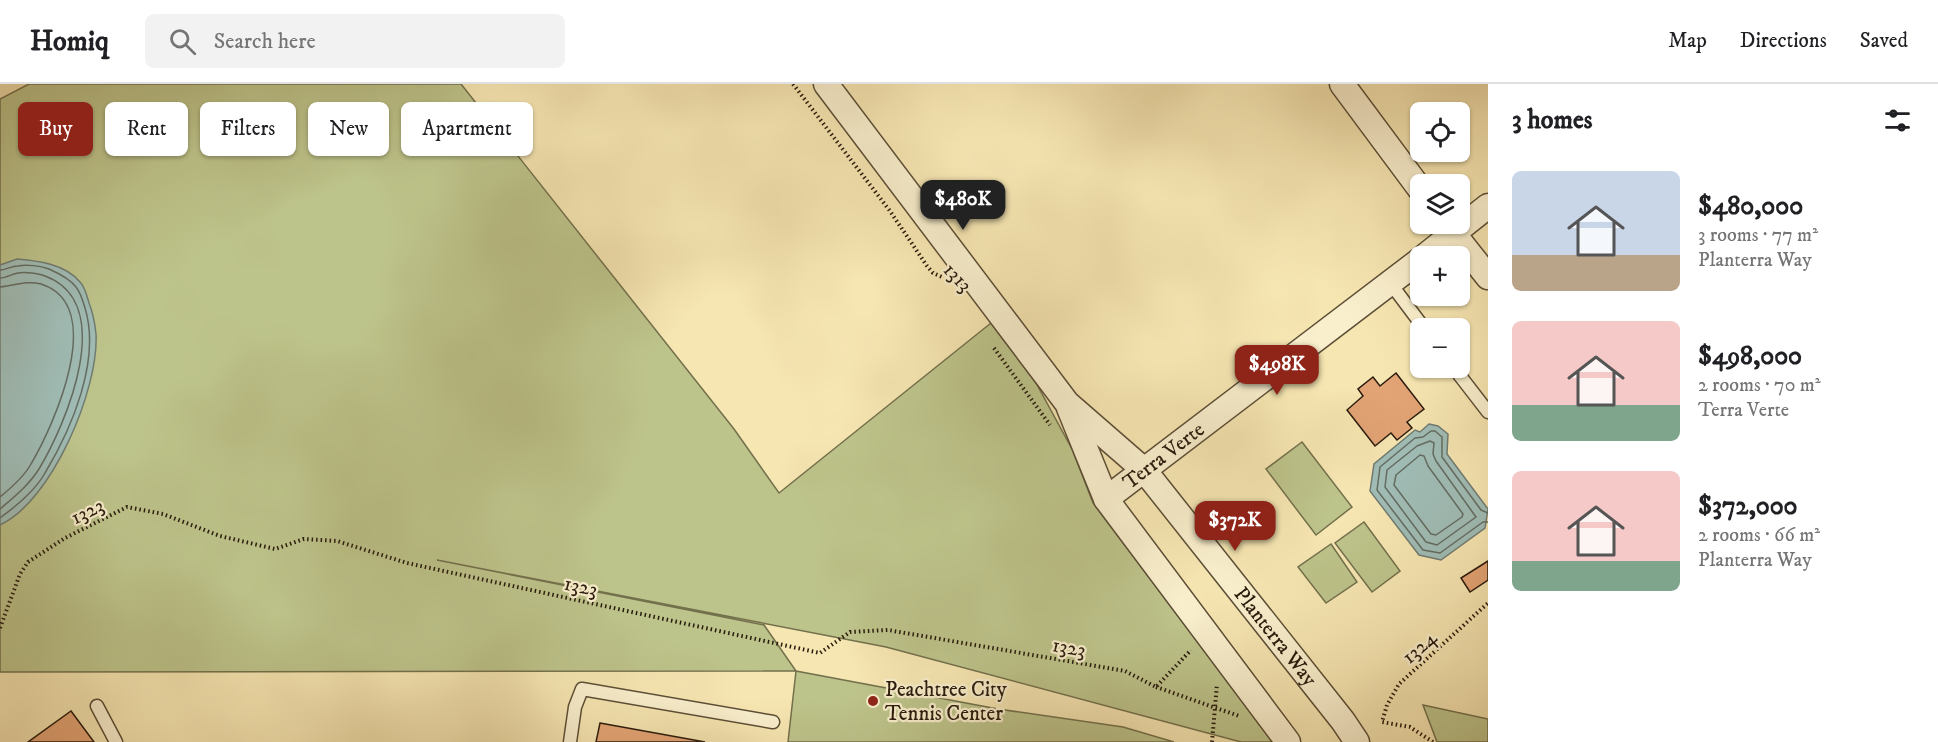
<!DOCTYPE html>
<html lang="en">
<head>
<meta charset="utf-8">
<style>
	:root { --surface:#fff; --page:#f2f2f2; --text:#202124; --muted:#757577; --line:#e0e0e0; --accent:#8f2418 }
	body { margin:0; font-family:"IM FELL DW Pica",serif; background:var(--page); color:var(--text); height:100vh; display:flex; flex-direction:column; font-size:22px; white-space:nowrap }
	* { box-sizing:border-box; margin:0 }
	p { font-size:20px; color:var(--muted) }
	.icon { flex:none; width:33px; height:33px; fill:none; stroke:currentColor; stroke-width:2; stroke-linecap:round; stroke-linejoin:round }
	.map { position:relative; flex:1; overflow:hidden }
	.drawer { display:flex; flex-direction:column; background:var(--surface); width:450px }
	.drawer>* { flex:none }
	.top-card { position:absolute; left:18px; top:18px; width:570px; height:54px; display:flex; gap:12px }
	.tools { position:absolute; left:1410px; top:18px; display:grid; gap:12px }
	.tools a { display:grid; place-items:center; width:60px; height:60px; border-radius:9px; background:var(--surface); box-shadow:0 2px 4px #0004; font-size:30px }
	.price { position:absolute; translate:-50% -51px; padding:0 14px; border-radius:12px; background:var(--accent); color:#fff; font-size:20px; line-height:39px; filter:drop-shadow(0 2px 3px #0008) }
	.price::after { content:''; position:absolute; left:50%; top:36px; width:18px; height:14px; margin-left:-9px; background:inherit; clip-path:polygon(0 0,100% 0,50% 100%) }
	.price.on { background:#222; color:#fff }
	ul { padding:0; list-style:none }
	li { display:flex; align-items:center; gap:18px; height:150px; padding:0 24px }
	li span { display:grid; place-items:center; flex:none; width:168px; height:120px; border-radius:9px; color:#555 }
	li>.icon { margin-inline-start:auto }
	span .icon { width:72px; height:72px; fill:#fffc; stroke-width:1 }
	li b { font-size:26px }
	h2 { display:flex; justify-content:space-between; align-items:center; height:72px; padding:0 24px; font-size:26px }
	.chip { padding:0 21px; border-radius:9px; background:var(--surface); box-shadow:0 2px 4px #0004; font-size:21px; line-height:54px }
	.chip.on { background:var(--accent); color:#fff }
	header { display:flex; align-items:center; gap:36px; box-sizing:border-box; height:84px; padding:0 30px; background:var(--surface); border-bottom:2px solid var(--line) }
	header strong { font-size:28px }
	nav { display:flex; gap:33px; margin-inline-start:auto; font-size:21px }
	.search { width:420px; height:54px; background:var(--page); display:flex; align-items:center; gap:15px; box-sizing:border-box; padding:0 21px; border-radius:9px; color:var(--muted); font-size:22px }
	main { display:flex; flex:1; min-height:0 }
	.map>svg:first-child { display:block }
	.green { fill:#bdc48b; stroke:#73704c; stroke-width:1.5 }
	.water { fill:#a0bdb6; stroke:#707c72; stroke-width:1.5 }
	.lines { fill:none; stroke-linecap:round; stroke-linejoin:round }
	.shore { stroke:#646c62; stroke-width:1.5 }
	.building { fill:#e3a475; stroke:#291b0d; stroke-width:1.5 }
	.service-casing { stroke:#5c4e36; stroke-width:15 }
	.minor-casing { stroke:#5c4e36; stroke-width:27 }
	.path { stroke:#291b0d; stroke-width:4; stroke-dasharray:1.5 3; stroke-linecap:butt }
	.service { stroke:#f9efcd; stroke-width:12 }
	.minor { stroke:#f9efcd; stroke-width:24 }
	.poi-dot { fill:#8f2418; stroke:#f9efcd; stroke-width:2 }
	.labels { text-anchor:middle; stroke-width:4.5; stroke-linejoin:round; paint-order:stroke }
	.street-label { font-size:21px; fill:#291b0d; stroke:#f9efcd }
	.poi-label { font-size:21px; fill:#291b0d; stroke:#f9efcd; text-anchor:start }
</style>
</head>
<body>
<header>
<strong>Homiq</strong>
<div class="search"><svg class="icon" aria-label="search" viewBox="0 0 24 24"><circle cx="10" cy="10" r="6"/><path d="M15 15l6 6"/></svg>Search here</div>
<nav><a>Map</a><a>Directions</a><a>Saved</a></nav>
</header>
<main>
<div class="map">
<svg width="1488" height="658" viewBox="0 0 1488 658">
	<rect width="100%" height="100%" fill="#f6e6b2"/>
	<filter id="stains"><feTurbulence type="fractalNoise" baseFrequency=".00333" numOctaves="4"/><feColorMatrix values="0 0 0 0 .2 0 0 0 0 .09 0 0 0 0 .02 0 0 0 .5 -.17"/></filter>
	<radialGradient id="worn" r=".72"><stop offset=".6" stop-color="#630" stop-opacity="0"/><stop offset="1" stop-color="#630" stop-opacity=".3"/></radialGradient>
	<g class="green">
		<path d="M29 0H461L734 345 779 409 991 239 1036 299 1072 365 1093 419 1273 658H1241L886 563 437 476 764 541 796 587 998 625 1123 643 1174 658H788L796 587 0 588V15Z"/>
		<path d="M1302 358 1352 423 1316 451 1266 385Z"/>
		<path d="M1364 438 1400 487 1372 508 1335 459Z"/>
		<path d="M1331 460 1357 498 1326 519 1298 483Z"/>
		<path d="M1423 621 1488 635V658H1437Z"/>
	</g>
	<g class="water">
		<path d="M17 175C39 177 65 180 80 198 85 203 87 212 89 219 93 229 95 240 96 250 99 305 52 417 0 441V181Z"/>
		<path d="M1429 340 1438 342 1448 350 1447 370 1488 425 1485 444 1441 476 1419 471 1370 407 1374 380 1415 346 1420 348Z"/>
	</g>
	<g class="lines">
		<g class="shore">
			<path d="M0 186C6 186 11 182 18 182 26 180 41 182 49 185 58 189 70 195 76 203 80 208 83 217 85 224 101 276 72 344 45 389 35 407 16 422 0 434"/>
			<path d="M0 194C6 194 12 190 18 189 25 188 38 189 45 192 118 219 66 340 39 385 29 401 14 413 0 425"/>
			<path d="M0 203C14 202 26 196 41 200 108 221 54 341 31 380 24 393 11 404 0 413"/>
			<path d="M1430 357 1434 359 1433 370 1436 377 1476 433 1437 461 1426 458 1385 403 1387 386 1417 362Z"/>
			<path d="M1420 371 1424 372 1428 382 1463 430 1462 433 1436 451 1431 450 1394 401 1396 391Z"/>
			<path d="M1488 429 1481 426 1442 373V353L1435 347H1431L1423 353 1415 354 1380 383 1377 406 1423 466 1440 469 1483 438H1488"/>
		</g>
	</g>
	<g class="building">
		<path d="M1396 289 1424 325 1407 338 1412 344 1397 356 1391 349 1375 362 1347 326 1363 312 1358 305 1373 293 1380 302Z"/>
		<path d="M1488 477V496L1470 508 1461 494Z"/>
		<path d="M71 627 94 658H28Z"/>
		<path d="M600 639 705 658H596Z"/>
	</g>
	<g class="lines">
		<g class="service-casing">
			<g id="service">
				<path d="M1391 200 1424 244"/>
				<path d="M1454 284 1488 328"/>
				<path d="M97 622 116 658"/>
				<path d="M570 658 575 623 582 605 773 638"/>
			</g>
		</g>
		<g class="minor-casing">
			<g id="minor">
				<path id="s1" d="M826 0 1067 319 1144 386 1343 637 1357 658"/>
				<path d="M1342 0 1420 105"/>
				<path d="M1446 140 1488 193"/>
				<path d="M1425 172 1488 122"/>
				<path d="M1069 324 1106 415 1288 658"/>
				<path id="s2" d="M1106 415 1420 176"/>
			</g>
		</g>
		<g class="path">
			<path d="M793 0 890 127 927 182 933 189 942 193"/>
			<path d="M994 264 1050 341"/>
			<path d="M0 544 20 490 28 478 65 454 127 423 163 430 220 452 275 465 304 455 337 457 407 479 820 569 850 548 888 546 1125 587 1156 603 1191 566"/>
			<path d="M1156 603 1239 632"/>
			<path d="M1212 658 1217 600"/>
			<path d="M1433 658 1410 643 1382 638 1387 621 1399 600 1488 519"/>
		</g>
		<use href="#service" class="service"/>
		<use href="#minor" class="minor"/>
	</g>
	<circle class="poi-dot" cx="873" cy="617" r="6"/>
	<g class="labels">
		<g class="street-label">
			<text transform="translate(958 193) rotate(47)" y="7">1313</text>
			<text dy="7" stroke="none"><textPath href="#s2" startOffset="72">Terra Verte</textPath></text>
			<text transform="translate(87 427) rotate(-26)" y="7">1323</text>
			<text transform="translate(581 502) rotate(12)" y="7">1323</text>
			<text dy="7" stroke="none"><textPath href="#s1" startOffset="714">Planterra Way</textPath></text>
			<text transform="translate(1069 563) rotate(10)" y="7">1323</text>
			<text transform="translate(1419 563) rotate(-41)" y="7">1324</text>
		</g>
		<g class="poi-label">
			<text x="885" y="612">Peachtree City<tspan x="885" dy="24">Tennis Center</tspan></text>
		</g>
	</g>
	<rect width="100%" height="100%" filter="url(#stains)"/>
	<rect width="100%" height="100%" fill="url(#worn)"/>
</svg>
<div class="tools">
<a><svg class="icon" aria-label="locate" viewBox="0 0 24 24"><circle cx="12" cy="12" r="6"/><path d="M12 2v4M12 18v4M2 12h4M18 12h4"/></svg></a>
<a><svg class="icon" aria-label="layers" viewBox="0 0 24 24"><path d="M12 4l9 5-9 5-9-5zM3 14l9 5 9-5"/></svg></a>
<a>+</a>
<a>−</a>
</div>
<b class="price on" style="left:963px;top:147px">$480K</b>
<b class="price" style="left:1277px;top:312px">$498K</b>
<b class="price" style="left:1235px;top:468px">$372K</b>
<div class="top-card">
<a class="chip on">Buy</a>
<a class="chip">Rent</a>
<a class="chip">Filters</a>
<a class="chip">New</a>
<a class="chip">Apartment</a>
</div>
</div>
<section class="drawer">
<h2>3 homes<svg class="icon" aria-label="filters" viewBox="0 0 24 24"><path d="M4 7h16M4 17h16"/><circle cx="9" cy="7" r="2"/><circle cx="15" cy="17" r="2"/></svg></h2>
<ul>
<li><span style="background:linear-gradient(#c9d6e8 70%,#b9a48a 0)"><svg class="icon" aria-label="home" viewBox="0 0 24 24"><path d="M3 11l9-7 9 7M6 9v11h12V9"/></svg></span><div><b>$480,000</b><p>3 rooms · 77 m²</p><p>Planterra Way</p></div></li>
<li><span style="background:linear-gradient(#f6c9c9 70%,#7fa58c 0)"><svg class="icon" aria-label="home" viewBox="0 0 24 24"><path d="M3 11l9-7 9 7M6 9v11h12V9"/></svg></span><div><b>$498,000</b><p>2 rooms · 70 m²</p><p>Terra Verte</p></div></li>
<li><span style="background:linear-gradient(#f6c9c9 75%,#7fa58c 0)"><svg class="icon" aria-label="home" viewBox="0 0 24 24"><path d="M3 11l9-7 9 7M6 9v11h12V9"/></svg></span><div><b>$372,000</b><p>2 rooms · 66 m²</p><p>Planterra Way</p></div></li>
</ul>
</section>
</main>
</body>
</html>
